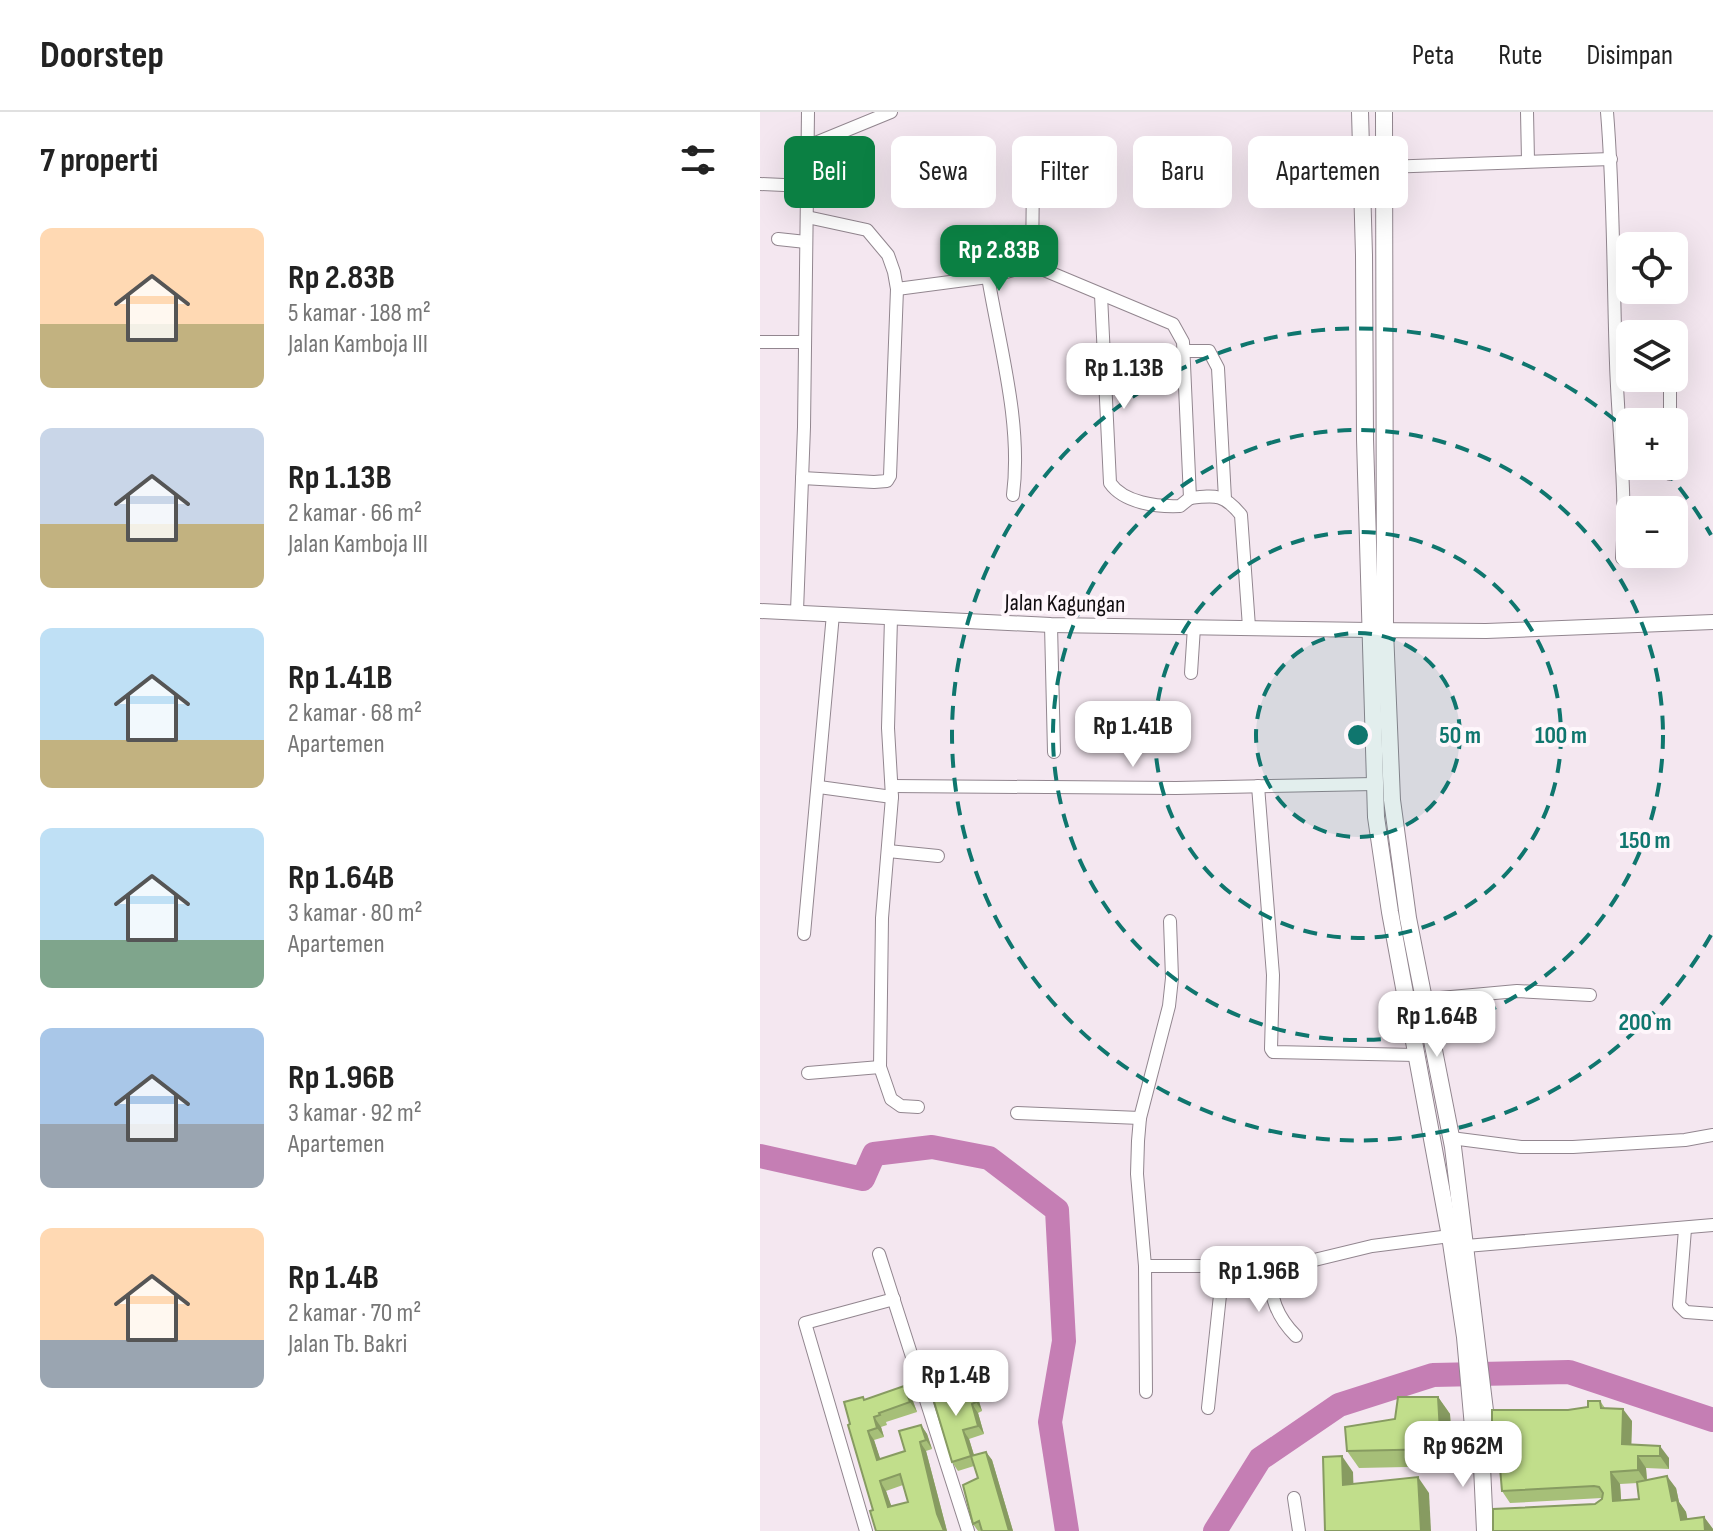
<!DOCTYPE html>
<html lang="id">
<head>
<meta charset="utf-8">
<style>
	:root { --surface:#fff; --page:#f6f6f6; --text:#222; --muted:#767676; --line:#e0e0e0; --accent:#0b8043 }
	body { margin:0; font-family:"Sofia Sans Condensed",sans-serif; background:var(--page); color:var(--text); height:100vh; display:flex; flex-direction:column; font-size:30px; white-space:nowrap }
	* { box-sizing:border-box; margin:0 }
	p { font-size:26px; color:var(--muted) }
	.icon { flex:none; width:44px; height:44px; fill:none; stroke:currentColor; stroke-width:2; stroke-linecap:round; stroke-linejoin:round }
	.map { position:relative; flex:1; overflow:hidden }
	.panel { display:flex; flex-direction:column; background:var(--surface); width:760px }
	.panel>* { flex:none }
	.banner { position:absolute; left:24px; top:24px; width:760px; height:72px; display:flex; gap:16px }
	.fabs { position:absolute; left:856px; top:120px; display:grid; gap:16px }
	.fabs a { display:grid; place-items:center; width:72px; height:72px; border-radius:12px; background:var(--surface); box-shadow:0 8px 32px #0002; font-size:40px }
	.price { position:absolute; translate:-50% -68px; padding:0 18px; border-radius:16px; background:#fff; color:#222; font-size:26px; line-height:52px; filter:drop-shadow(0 2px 4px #0008) }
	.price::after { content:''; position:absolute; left:50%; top:48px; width:24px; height:18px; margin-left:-12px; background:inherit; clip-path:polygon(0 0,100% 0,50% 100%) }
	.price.selected { background:var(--accent); color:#fff }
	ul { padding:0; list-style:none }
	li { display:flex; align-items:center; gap:24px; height:200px; padding:0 40px }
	li span { display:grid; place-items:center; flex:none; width:224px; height:160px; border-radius:12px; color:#555 }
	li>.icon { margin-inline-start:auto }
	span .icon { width:96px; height:96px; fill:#fffc; stroke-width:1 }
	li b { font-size:34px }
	h2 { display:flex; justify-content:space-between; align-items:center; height:96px; padding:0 40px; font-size:34px }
	.pill { padding:0 28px; border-radius:12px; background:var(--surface); box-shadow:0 8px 32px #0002; font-size:28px; line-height:72px }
	.pill.selected { background:var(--accent); color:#fff }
	header { display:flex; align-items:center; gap:48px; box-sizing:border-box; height:112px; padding:0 40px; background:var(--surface); border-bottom:2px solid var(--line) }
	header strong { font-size:38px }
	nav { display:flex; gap:44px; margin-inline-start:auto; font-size:28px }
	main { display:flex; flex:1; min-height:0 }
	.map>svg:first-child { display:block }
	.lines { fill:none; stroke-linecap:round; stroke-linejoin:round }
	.river { stroke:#c57eb4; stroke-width:24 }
	.minor-casing { stroke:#92868f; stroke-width:14 }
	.tertiary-casing { stroke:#92868f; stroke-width:16 }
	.secondary-casing { stroke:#92868f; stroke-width:18 }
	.minor { stroke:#fff; stroke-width:12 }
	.tertiary { stroke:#fff; stroke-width:14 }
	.secondary { stroke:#fff; stroke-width:16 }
	.wall { fill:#a6bf78; fill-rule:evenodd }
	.shaded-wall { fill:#879b61 }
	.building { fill:#c1de8b; stroke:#879b61; stroke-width:2; fill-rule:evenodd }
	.ring { fill:none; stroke:#0f766e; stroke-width:4; stroke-dasharray:14 10 }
	.labels { text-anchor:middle; stroke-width:8; stroke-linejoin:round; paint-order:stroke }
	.street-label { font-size:24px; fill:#100c0f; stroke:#fef6fb }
	.centre { fill:#0f766e; stroke:#fef6fb; stroke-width:4 }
	.ring-label { font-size:24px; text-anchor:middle; font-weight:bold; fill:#0f766e; stroke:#fef6fb; stroke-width:8; stroke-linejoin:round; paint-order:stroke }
</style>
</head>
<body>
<header>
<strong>Doorstep</strong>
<nav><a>Peta</a><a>Rute</a><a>Disimpan</a></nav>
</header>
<main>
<section class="panel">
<h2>7 properti<svg class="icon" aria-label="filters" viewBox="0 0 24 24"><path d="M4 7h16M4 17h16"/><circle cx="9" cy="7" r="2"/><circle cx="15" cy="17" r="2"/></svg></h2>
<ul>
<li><span style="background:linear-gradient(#ffd9b3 60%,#c2b280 0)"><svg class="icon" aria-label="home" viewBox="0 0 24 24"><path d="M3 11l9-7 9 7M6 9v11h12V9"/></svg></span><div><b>Rp 2.83B</b><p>5 kamar · 188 m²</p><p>Jalan Kamboja III</p></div></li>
<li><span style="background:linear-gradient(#c9d6e8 60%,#c2b280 0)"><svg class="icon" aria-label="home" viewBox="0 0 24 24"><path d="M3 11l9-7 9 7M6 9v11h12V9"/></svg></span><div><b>Rp 1.13B</b><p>2 kamar · 66 m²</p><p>Jalan Kamboja III</p></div></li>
<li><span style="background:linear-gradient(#bfe0f5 70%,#c2b280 0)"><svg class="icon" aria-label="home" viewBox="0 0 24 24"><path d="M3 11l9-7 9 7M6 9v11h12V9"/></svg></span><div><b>Rp 1.41B</b><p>2 kamar · 68 m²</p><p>Apartemen</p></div></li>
<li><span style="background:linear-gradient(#bfe0f5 70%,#7fa58c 0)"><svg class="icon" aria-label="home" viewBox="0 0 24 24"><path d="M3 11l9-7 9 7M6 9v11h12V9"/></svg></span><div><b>Rp 1.64B</b><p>3 kamar · 80 m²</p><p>Apartemen</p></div></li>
<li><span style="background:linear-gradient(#a9c7e8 60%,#9aa5b1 0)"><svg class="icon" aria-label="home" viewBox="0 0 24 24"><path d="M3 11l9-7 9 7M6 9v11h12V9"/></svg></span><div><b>Rp 1.96B</b><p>3 kamar · 92 m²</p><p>Apartemen</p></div></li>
<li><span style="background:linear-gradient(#ffd9b3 70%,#9aa5b1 0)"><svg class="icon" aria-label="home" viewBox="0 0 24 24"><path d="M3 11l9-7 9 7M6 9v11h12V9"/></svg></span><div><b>Rp 1.4B</b><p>2 kamar · 70 m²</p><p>Jalan Tb. Bakri</p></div></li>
</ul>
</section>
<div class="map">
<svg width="953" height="1419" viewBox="0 0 953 1419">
	<rect width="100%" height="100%" fill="#f4e7f0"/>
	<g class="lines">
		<g class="river">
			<path d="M0 1044 103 1067 114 1042 172 1035 229 1046 297 1098 304 1229 290 1310 307 1419"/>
			<path d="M455 1419 500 1347 579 1293 673 1263 809 1260 953 1308"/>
		</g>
		<g class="minor-casing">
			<g id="minor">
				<path d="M767 0 768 48"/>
				<path d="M847 0C854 84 853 167 856 251 858 316 867 381 862 446"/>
				<path d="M48 34 131 0"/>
				<path d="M625 55 851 47"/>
				<path d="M0 72 46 74"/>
				<path d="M18 127 46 130"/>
				<path d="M272 153 273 65"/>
				<path d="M228 165C240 236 262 312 253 383"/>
				<path d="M137 177 228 165 272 153 413 212 423 230 430 386"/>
				<path d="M341 183 350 371C364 391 397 395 420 394L430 386"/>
				<path d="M0 230H45"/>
				<path d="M423 239H449L458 256 465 387"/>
				<path d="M910 266V310"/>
				<path d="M910 362V354"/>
				<path d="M42 366 114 370 127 369 130 364 137 177 134 160 128 143 107 118 47 105"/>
				<path d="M430 386C456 383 464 382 481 403L489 515"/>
				<path d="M37 499 44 315 48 0"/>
				<path d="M131 506 128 616 132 685 122 806 120 955 131 987 141 994 158 995"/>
				<path d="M291 513 294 640"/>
				<path d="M431 561 434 515"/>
				<path d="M132 674 416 676 614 672"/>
				<path d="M498 674 513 863 511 937 513 940 656 943"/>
				<path d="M59 675 132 685"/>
				<path d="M128 739 178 744"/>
				<path d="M44 822 73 502"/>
				<path d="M647 889 757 879 830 883"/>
				<path d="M48 961 120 955"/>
				<path d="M257 1001 380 1006"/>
				<path d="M691 1026 761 1035H813L925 1028 953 1023"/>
				<path d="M925 1117 919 1193 926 1200 953 1202"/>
				<path d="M706 1134 953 1113"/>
				<path d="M119 1142 208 1419"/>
				<path d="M385 1154H453L509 1159 612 1134 690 1124"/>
				<path d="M509 1159C511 1186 516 1204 536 1224"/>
				<path d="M386 1280 385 1154 377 1062 378 1029 380 1006 409 894 412 866 410 809"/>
				<path d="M448 1296 463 1155"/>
				<path d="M534 1386 539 1419"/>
				<path d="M106 1419 45 1211 134 1187"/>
			</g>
		</g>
		<g class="tertiary-casing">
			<path id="tertiary" d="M0 499 291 513 610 518 726 519 953 510"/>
		</g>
		<g class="secondary-casing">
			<g id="secondary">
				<path d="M600 0 604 143 605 327 616 705 630 800 690 1124 705 1225 713 1315 721 1333"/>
				<path d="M624 0 625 518 632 688 648 806 693 1035 727 1315 721 1333 725 1419"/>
			</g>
		</g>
		<use href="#minor" class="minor"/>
		<use href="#tertiary" class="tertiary"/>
		<use href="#secondary" class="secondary"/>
	</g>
	<g class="wall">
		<path d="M144 1274 151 1284 157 1300 126 1310 127 1313 121 1315 124 1325 114 1328 120 1347 145 1339 161 1313 167 1322 172 1337 166 1339 187 1419H116L113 1398 90 1312 103 1285 105 1288ZM143 1373 148 1390 131 1394 126 1379Z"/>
		<path d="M216 1280 222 1299 218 1301 224 1322 209 1327 214 1343 226 1340 232 1348 253 1419H218L213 1412 218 1366 214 1354 198 1359 192 1350Z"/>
		<path d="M678 1285 690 1302 693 1354 599 1356 587 1339 635 1307Z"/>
		<path d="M840 1289 845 1296 872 1309 871 1333 909 1346V1357L886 1356 887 1368 916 1376 919 1390 926 1400 927 1407 944 1405 953 1417 835 1392 842 1386 750 1391 742 1379 738 1329 732 1321 808 1298 828 1295ZM878 1371 879 1387 861 1388 860 1372Z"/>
	</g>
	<g class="shaded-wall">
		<path d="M210 1271 216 1280 222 1299 216 1290Z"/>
		<path d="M144 1274 151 1284 157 1300 150 1290Z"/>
		<path d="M678 1285 690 1302 693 1354 681 1337Z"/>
		<path d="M212 1292 218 1301 224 1322 218 1314Z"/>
		<path d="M863 1297 872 1309 871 1345 862 1332Z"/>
		<path d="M114 1305 121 1315 124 1325 117 1316Z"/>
		<path d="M161 1313 167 1322 172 1337 166 1328Z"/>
		<path d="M203 1318 209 1327 217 1353 211 1344Z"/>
		<path d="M108 1319 114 1328 124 1358 117 1348Z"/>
		<path d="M160 1330 166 1339 187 1419H184L177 1402Z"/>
		<path d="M900 1334 909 1346V1357L900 1344Z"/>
		<path d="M226 1340 232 1348 253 1419H249Z"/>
		<path d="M582 1344 593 1360 594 1389 583 1373Z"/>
		<path d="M878 1344 886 1356 887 1371 878 1358Z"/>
		<path d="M851 1360 860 1372 862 1401 853 1389Z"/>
		<path d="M907 1364 916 1376 919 1390 926 1400 930 1419 921 1408 912 1389Z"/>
		<path d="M658 1365 669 1381 671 1419H661Z"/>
		<path d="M120 1369 126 1379 135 1404 128 1395Z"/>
		<path d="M944 1405 953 1417V1419H945Z"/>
	</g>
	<g class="building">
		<path d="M210 1271 216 1290 212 1292 218 1314 203 1318 211 1344 192 1350 172 1283Z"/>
		<path d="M144 1274 150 1290 119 1301 120 1303 114 1305 117 1316 108 1319 117 1348 145 1339 139 1319 161 1313 166 1328 160 1330 177 1402 184 1419H116L110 1399 113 1398 88 1313 90 1312 84 1290 103 1285 104 1288ZM140 1362 148 1390 128 1395 120 1369Z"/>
		<path d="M638 1285H678L681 1337 587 1339 585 1315 635 1307Z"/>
		<path d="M828 1289H840L841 1296 863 1297 862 1332 900 1334V1344H878V1358L851 1360 853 1389 879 1387 877 1370 907 1364 912 1389 917 1388 921 1408 944 1405 945 1419H733V1397L835 1392 842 1387 843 1381 839 1375 834 1374 742 1379 737 1321H732V1298H808L828 1295Z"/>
		<path d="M226 1340 249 1419H222L219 1409 213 1412 203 1373 218 1366 211 1344Z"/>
		<path d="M582 1344 583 1373 658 1365 661 1419H565L563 1345Z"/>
	</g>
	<circle cx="598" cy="623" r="102" fill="#0f766e" fill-opacity=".12"/>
	<g class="ring">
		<circle cx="598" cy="623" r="102"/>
		<circle cx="598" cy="623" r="203"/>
		<circle cx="598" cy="623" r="305"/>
		<path d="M951 823A406 406 0 1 1 870 321M904 357A406 406 0 0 1 951 423"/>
	</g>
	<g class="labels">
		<g class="street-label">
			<text transform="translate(305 491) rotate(1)" y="8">Jalan Kagungan</text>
		</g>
	</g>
	<circle cx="598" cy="623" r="12" class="centre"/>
	<g class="ring-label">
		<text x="700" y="631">50 m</text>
		<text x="801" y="631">100 m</text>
		<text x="885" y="736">150 m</text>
		<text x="885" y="918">200 m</text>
	</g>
</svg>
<div class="fabs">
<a><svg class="icon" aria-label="locate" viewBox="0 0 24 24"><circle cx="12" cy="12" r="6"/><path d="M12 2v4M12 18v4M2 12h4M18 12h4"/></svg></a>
<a><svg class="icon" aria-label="layers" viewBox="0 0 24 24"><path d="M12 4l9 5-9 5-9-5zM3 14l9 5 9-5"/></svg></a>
<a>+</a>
<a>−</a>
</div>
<b class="price selected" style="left:239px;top:181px">Rp 2.83B</b>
<b class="price" style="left:364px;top:299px">Rp 1.13B</b>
<b class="price" style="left:373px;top:657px">Rp 1.41B</b>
<b class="price" style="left:677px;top:947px">Rp 1.64B</b>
<b class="price" style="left:499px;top:1202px">Rp 1.96B</b>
<b class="price" style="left:196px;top:1306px">Rp 1.4B</b>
<b class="price" style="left:703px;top:1377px">Rp 962M</b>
<div class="banner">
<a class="pill selected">Beli</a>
<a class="pill">Sewa</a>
<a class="pill">Filter</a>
<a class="pill">Baru</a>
<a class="pill">Apartemen</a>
</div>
</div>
</main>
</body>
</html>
